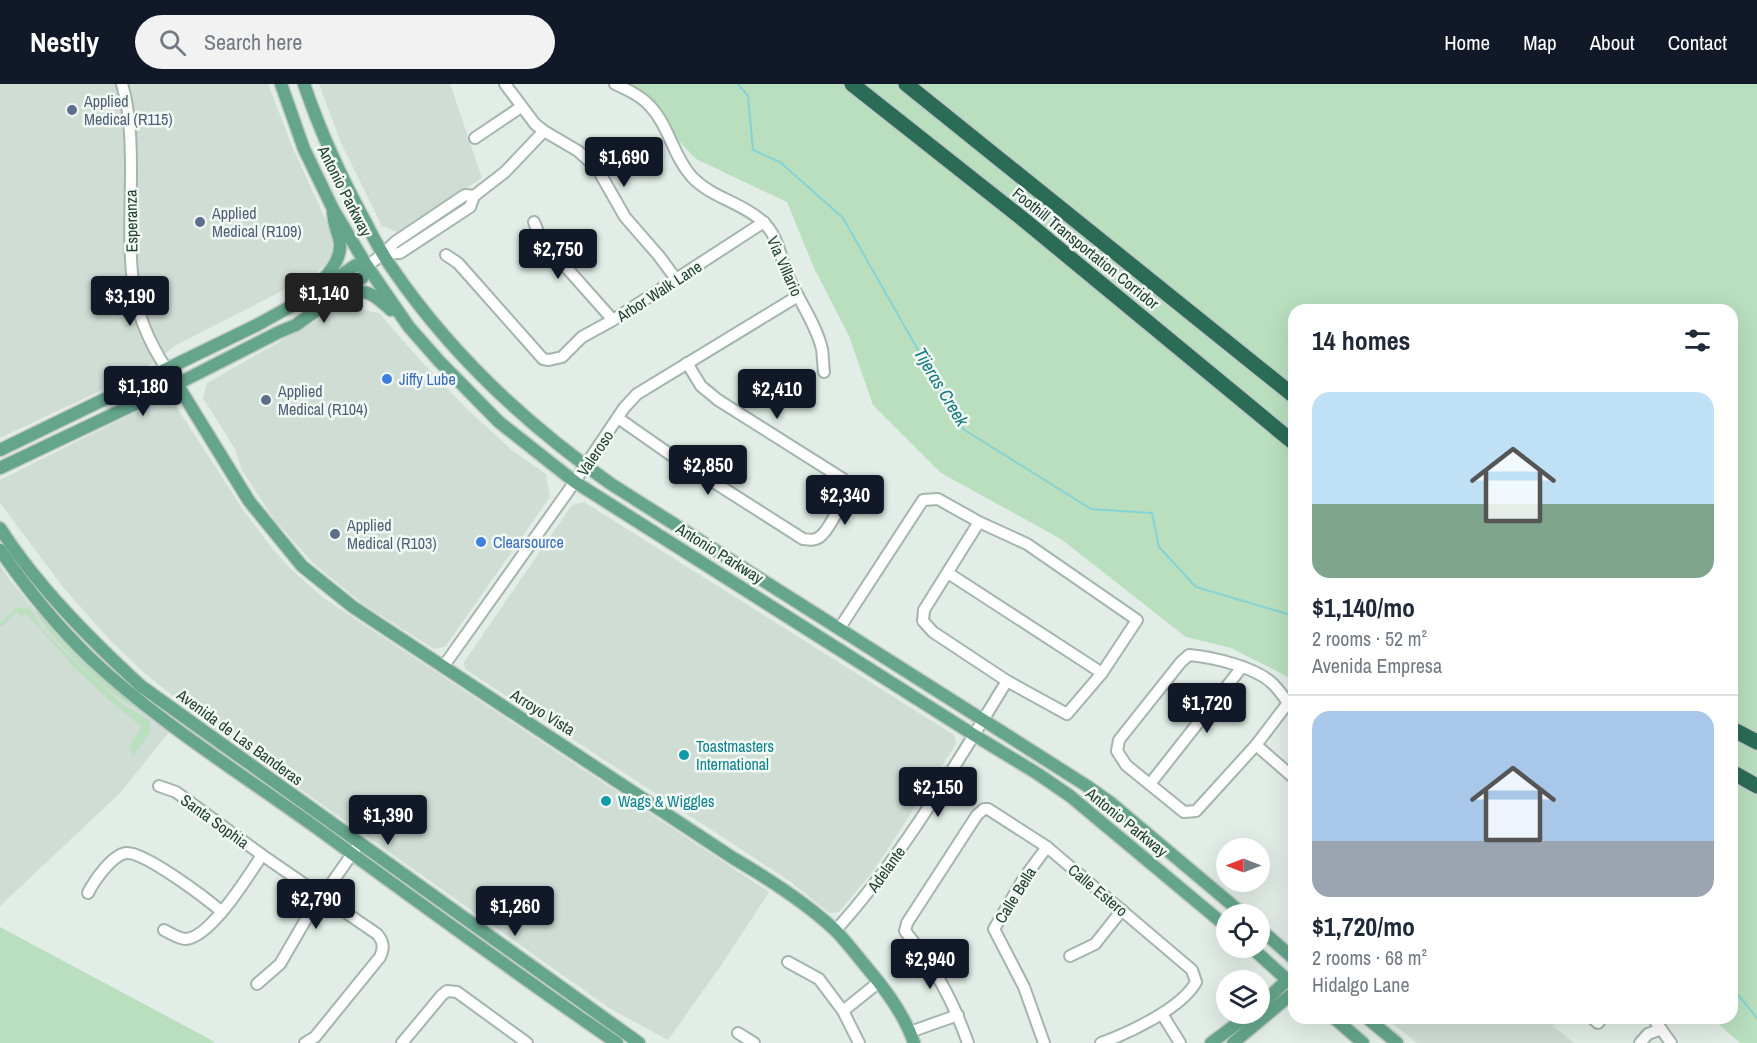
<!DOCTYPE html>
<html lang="en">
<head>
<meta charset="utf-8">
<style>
	:root { --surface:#fff; --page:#f2f2f3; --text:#1f2937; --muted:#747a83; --line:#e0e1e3; --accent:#111827 }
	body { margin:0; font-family:"Archivo Narrow",sans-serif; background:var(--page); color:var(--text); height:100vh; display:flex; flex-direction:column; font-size:22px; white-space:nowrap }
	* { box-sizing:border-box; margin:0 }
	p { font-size:20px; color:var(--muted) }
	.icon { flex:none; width:33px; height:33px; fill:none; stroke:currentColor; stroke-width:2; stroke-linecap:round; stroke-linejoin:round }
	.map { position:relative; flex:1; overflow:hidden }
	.panel { position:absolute; left:1288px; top:220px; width:450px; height:720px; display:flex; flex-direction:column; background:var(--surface); border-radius:18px; box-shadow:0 6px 24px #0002 }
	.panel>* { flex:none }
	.needle { width:39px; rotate:270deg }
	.tools { position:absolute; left:1216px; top:754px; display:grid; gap:12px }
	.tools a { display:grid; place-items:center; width:54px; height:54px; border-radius:50%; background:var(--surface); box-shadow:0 6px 24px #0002; font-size:30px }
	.price { position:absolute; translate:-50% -51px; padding:0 14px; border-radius:6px; background:var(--accent); color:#fff; font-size:20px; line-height:39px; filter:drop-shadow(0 2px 3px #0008) }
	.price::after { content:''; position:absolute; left:50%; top:36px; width:18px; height:14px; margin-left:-9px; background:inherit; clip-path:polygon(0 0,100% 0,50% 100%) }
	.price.current { background:#222; color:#fff }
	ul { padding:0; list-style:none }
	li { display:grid; align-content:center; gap:12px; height:318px; padding:0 24px }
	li+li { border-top:2px solid var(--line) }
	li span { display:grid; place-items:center; height:186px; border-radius:18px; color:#555 }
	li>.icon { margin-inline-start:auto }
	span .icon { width:108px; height:108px; fill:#fffc; stroke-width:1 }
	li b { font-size:26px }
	h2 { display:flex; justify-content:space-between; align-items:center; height:72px; padding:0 24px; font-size:26px }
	header { display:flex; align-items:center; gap:36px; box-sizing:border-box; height:84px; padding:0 30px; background:var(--accent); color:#fff }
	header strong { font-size:28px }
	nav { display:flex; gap:33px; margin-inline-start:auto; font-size:21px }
	.search { width:420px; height:54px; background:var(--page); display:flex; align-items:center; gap:15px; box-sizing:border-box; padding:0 21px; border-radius:33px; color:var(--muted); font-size:22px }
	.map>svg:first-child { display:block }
	.built { fill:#d0ddd5 }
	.green { fill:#b9dfbe }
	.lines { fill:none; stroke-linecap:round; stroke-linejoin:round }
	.stream { stroke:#86d3d5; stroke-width:2 }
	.minor-casing { stroke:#a4b5ac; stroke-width:14 }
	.major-casing { stroke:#c1c9c6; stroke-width:15 }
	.highway-casing { stroke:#c1c9c6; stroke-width:18 }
	.minor { stroke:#fff; stroke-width:10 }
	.major { stroke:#64a58b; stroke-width:12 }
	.highway { stroke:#2b6c56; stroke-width:15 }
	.service-dot { fill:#5c6f8a; stroke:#f2f9f5; stroke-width:2 }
	.shop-dot { fill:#3f7fe0; stroke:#f2f9f5; stroke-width:2 }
	.culture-dot { fill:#0f9aa8; stroke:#f2f9f5; stroke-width:2 }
	.labels { text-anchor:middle; stroke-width:5; stroke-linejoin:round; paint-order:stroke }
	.service-label { font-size:16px; fill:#4e5e75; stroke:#f2f9f5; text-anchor:start }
	.street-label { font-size:16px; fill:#213f32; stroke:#f2f9f5 }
	.shop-label { font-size:16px; fill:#366cbe; stroke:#f2f9f5; text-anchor:start }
	.culture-label { font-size:16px; fill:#0d838f; stroke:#f2f9f5; text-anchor:start }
	.water-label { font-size:18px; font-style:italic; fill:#177b7e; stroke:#f2f9f5 }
</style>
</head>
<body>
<header>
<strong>Nestly</strong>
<div class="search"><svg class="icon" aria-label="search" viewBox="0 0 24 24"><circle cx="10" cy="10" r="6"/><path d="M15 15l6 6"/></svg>Search here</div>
<nav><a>Home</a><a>Map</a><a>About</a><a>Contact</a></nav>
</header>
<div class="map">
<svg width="1757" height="959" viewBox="0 0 1757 959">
	<rect width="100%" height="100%" fill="#e1ede6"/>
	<g class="built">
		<path d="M0 0H268L292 62 332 150V169L328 178 313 191 178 260 136 290 0 354Z"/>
		<path d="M319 0H450L482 94 397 148 382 142 342 61Z"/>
		<path d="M342 222 379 229 421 277 466 324 513 367 546 390 550 413 445 563 434 565 363 520 314 480 273 434 242 386 235 365 203 314 207 299Z"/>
		<path d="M164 314 172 316 244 427 271 463 290 484 322 513 769 808 720 883 668 956 609 924 196 631 141 586 108 554 63 503 0 419V396Z"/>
		<path d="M584 418 954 651 956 660 874 786 839 828 829 829 791 798 465 585 464 578 572 421Z"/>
		<path d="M0 481 9 495 56 551 111 602 169 648 121 708 0 822Z"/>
		<path d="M1387 935H1559L1553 942 1574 959H1417Z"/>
	</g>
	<g class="green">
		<path d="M629 0H1757V959H1740L1713 935 1732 934V226H1294V596L1231 564 1186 553 1061 455 941 389 873 321 849 252 814 184 787 118 696 75 647 24Z"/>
		<path d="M17 524H30L41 544 67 570 121 619 149 636 151 648 132 673 130 661 142 643 117 623 69 579V576L25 529 21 532 17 528 0 543V539Z"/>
		<path d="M36 526 92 585 137 624C116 618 41 547 36 526Z"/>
		<path d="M0 843 213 957 214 959H0Z"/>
	</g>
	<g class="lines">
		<g class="stream">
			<path d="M738 0 748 12 753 66 780 78 843 134 963 345 1091 425 1152 429 1159 463 1196 503 1294 532"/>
			<path d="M1732 869 1736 871V908L1757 934"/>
		</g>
		<g class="minor-casing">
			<g id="minor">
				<path d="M122 0C130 28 131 57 131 86 131 126 128 166 134 205 139 240 157 273 177 300"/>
				<path d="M505 0 535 40 544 47 578 67 597 84 625 133 659 172 676 195"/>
				<path d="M615 0C628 6 641 12 650 22 669 42 673 72 692 93 712 114 741 118 762 137 779 152 780 174 789 194 799 217 816 240 822 265 823 272 823 280 824 288"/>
				<path d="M475 54 521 23"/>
				<path d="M534 138 541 155 613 236"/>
				<path d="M383 170 400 169 470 123 474 112 505 88 544 47"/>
				<path d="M446 171 458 179 543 275 549 276 562 273 582 253 613 236 764 138"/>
				<path d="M367 182 383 170 395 158 465 111 474 112"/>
				<path d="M618 334 668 369 803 455C810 456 816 457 822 451 830 443 845 414 848 403L843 395 718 316 701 302 687 279"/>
				<path d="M948 489 1102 589"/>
				<path d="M839 545 923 416 938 415 979 438 1027 460 1137 536 1102 589 1067 630 1007 597 933 548 923 537 924 526 979 438"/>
				<path d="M443 583 569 406 624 324 637 310 798 212"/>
				<path d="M1288 619 1256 661 1196 727 1184 728 1126 681 1117 667 1119 656 1181 578 1189 571C1212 573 1256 583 1273 600 1281 608 1287 618 1294 626"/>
				<path d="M1256 661 1294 694"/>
				<path d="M1150 700 1242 583"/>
				<path d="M159 702 176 708 262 771 377 850C384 858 384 864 380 873L315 953 305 959"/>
				<path d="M88 809C94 797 112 771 126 769 144 767 207 815 222 828"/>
				<path d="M164 846C170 849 177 854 185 855 210 855 249 791 262 771"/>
				<path d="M835 847C903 772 954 683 1007 597"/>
				<path d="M1070 872 1095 860 1122 826"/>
				<path d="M788 878 819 895 843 927 859 959"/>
				<path d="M257 900 280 880 305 837 359 760"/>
				<path d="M843 927 879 898"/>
				<path d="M1162 930 1180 959"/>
				<path d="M1592 934 1598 939 1602 934"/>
				<path d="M1653 934 1671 959"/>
				<path d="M910 948 958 931"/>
				<path d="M738 949 754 959"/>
				<path d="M402 959 442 911 447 907 457 908 527 959"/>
				<path d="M968 959C952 914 935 884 905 847L907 839 977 731 984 725H988L1047 763 1192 886 1196 898C1182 924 1129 949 1101 959"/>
				<path d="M1044 959 1024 903 994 845 1024 794 1047 763"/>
				<path d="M1640 959 1648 950 1661 945"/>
			</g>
		</g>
		<g class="major-casing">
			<g id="major">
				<path d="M281 0 304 65 333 125 367 182 409 243 439 277 499 338 575 398 974 651 1038 690 1070 712 1227 843"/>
				<path d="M304 0C320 47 341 93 365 137 373 153 381 169 392 184 450 269 527 341 611 400L1087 702 1111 719 1244 831"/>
				<path d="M320 200C330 187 344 173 339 154 336 143 333 138 333 126"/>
				<path d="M343 212C367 203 373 210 391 226"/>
				<path d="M177 300 249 417 302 482 353 523 733 774C769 795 805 818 835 846 847 858 857 872 868 885 886 906 905 932 914 959"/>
				<path d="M0 366 257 241 313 210 356 181 367 182"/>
				<path d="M0 384 177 300 279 248 296 241 363 193 367 182"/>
				<path d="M0 444C37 502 90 555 141 602L639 959"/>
				<path d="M0 466C27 505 56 541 90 574 159 639 242 690 318 745 417 817 516 890 617 959"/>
				<path d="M1260 845 1294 875"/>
				<path d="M1252 864 1294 902"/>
				<path d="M1260 922 1288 895"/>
				<path d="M1334 934 1363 959"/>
				<path d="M1367 934 1397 959"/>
				<path d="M1211 959 1250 930"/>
				<path d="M1233 959 1294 908"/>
			</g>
		</g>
		<g class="highway-casing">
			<g id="highway">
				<path d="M852 0 1024 136 1294 359"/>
				<path d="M906 0 1294 312"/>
				<path d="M1732 645 1757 658"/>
				<path d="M1732 688 1757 702"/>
			</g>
		</g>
		<use href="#minor" class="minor"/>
		<use href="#major" class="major"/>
		<use href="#highway" class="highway"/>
	</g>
	<g class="service-dot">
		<circle cx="72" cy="26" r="6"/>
		<circle cx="200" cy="138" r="6"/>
		<circle cx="266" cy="316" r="6"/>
		<circle cx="335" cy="450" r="6"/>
	</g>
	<g class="shop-dot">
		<circle cx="387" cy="295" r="6"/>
		<circle cx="481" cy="458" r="6"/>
	</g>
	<g class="culture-dot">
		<circle cx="684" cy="671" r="6"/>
		<circle cx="606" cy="717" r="6"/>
	</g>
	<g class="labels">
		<g class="service-label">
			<text x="84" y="23">Applied<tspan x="84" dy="18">Medical (R115)</tspan></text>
			<text x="212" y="135">Applied<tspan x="212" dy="18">Medical (R109)</tspan></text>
			<text x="278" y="313">Applied<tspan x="278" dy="18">Medical (R104)</tspan></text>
			<text x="347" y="447">Applied<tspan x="347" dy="18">Medical (R103)</tspan></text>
		</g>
		<g class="street-label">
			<text transform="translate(345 107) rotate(63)" y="6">Antonio Parkway</text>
			<text transform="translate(131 137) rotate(-91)" y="6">Esperanza</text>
			<text transform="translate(1086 164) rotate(39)" y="6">Foothill Transportation Corridor</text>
			<text transform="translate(785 182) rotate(66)" y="6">Via Villario</text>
			<text transform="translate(659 207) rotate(-33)" y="6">Arbor Walk Lane</text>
			<text transform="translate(595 369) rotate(-56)" y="6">Valeroso</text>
			<text transform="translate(720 469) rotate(32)" y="6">Antonio Parkway</text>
			<text transform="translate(543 628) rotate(32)" y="6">Arroyo Vista</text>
			<text transform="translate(240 653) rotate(36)" y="6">Avenida de Las Banderas</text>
			<text transform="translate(215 737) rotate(36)" y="6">Santa Sophia</text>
			<text transform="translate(1127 738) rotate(39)" y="6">Antonio Parkway</text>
			<text transform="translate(886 785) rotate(-54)" y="6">Adelante</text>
			<text transform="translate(1098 806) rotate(40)" y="6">Calle Estero</text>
			<text transform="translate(1015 811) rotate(-58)" y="6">Calle Bella</text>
		</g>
		<g class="shop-label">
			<text x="399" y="301">Jiffy Lube</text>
			<text x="493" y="464">Clearsource</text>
		</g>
		<g class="culture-label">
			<text x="696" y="668">Toastmasters<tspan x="696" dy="18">International</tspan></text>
			<text x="618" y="723">Wags &amp; Wiggles</text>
		</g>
		<g class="water-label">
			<text transform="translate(941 303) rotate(59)" y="6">Tijeras Creek</text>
		</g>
	</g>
</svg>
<div class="tools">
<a><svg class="needle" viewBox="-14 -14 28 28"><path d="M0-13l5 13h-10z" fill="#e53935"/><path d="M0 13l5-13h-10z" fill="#747a83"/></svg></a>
<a><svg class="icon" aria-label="locate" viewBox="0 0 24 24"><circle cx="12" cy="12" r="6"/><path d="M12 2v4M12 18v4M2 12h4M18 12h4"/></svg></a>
<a><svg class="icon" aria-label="layers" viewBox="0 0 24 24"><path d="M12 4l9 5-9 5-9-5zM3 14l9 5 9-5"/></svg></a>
</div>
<b class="price" style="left:624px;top:104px">$1,690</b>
<b class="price" style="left:558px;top:196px">$2,750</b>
<b class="price current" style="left:324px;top:240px">$1,140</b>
<b class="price" style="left:130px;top:243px">$3,190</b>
<b class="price" style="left:143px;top:333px">$1,180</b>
<b class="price" style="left:777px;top:336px">$2,410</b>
<b class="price" style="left:708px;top:412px">$2,850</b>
<b class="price" style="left:845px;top:442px">$2,340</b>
<b class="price" style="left:1207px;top:650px">$1,720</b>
<b class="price" style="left:938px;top:734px">$2,150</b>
<b class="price" style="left:388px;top:762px">$1,390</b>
<b class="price" style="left:316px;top:846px">$2,790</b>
<b class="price" style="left:515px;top:853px">$1,260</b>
<b class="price" style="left:930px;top:906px">$2,940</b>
<section class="panel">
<h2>14 homes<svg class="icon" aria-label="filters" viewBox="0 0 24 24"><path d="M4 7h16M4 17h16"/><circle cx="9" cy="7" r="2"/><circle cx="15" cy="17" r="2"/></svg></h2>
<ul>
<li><span style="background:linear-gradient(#bfe0f5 60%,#7fa58c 0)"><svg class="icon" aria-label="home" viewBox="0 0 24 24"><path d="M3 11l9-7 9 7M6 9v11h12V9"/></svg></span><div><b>$1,140/mo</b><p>2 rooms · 52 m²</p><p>Avenida Empresa</p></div></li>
<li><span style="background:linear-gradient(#a9c7e8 70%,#9aa5b1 0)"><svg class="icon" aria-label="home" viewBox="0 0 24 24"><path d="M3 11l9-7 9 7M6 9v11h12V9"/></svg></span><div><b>$1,720/mo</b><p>2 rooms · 68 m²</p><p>Hidalgo Lane</p></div></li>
</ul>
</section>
</div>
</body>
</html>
